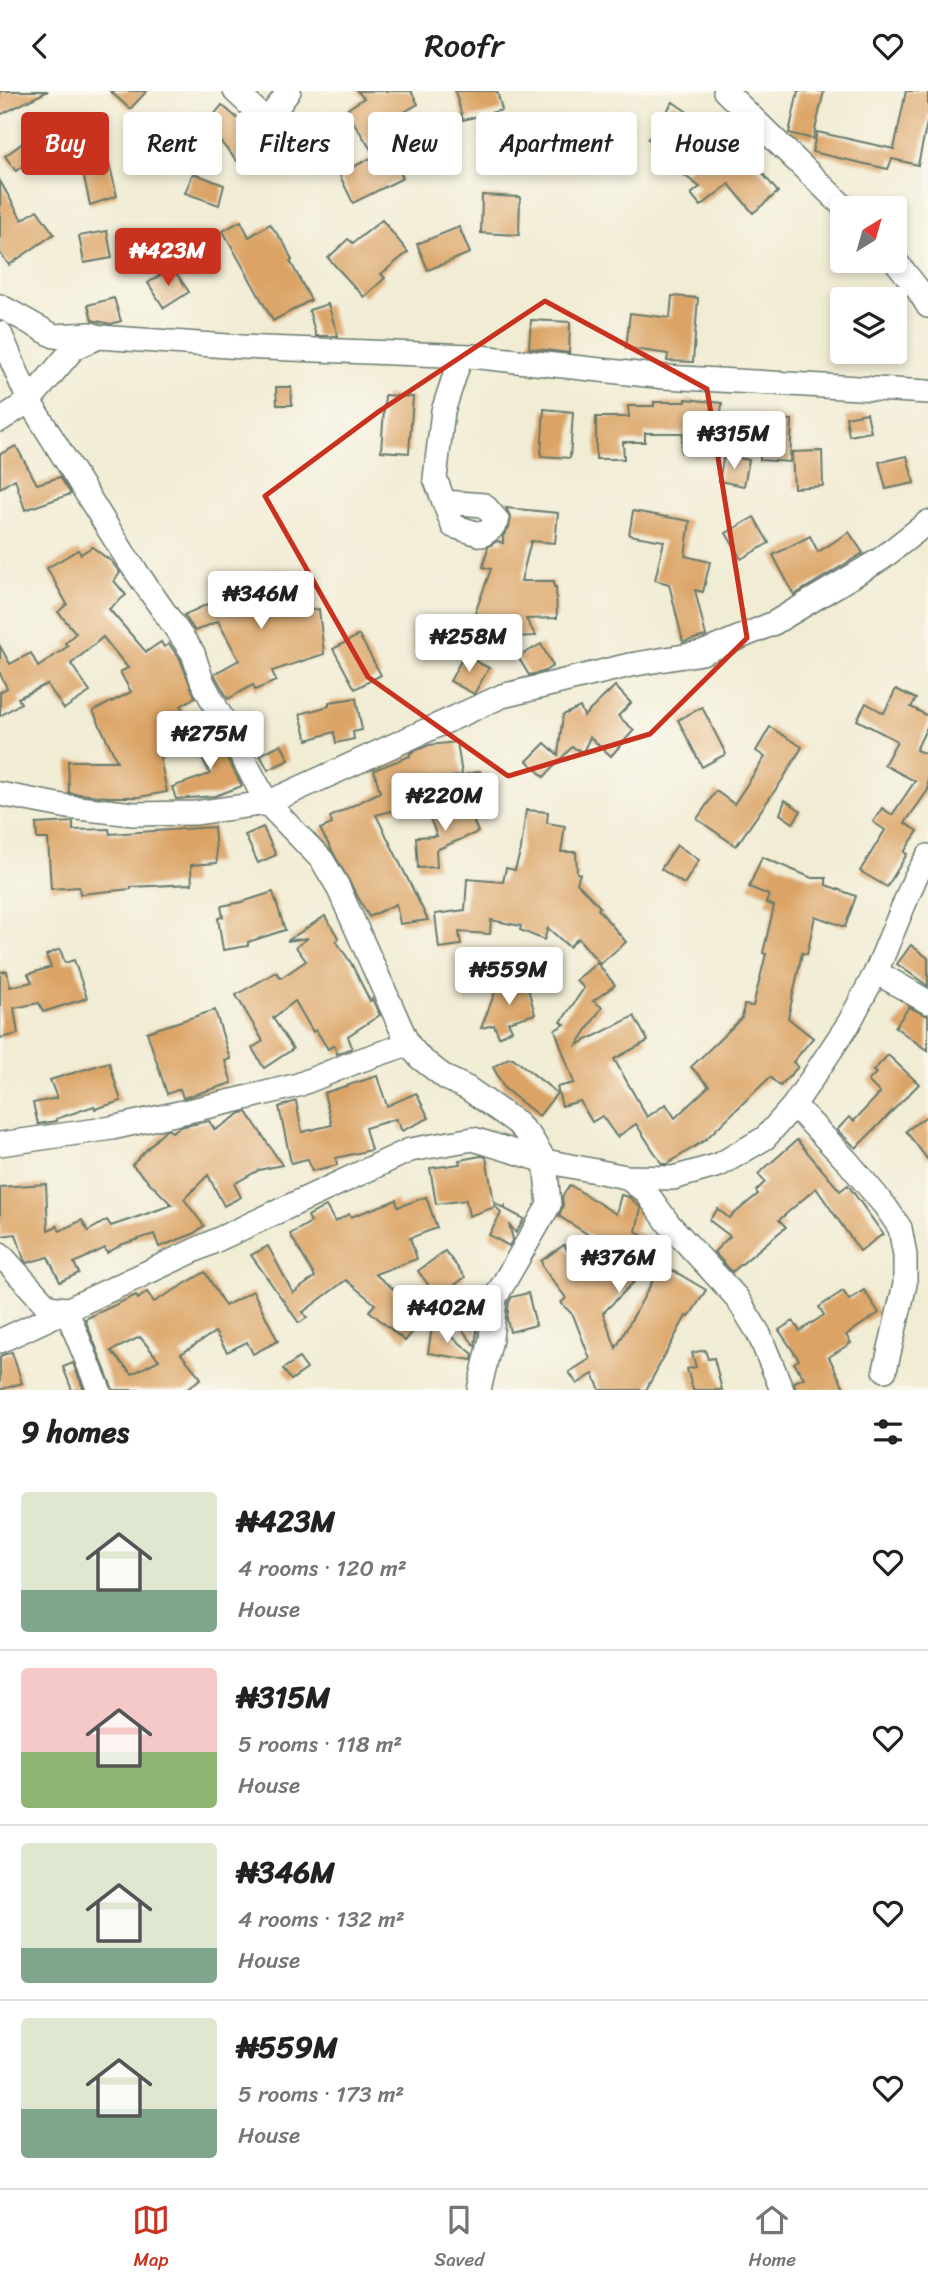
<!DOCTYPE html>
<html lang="en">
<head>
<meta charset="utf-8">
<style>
	:root { --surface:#fff; --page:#f6f6f6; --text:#222; --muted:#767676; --line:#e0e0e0; --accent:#c8321e }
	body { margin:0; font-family:Sriracha,sans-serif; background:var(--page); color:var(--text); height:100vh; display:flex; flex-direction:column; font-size:26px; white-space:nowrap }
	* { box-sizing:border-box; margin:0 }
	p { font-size:23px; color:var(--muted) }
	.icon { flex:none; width:38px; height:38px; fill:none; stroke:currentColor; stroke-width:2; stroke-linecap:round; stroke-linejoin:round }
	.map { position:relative; height:1299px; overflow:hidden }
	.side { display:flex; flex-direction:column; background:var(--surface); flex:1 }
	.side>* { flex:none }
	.banner { position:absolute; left:21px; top:21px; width:887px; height:63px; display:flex; gap:14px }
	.needle { width:46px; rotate:37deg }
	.tools { position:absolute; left:830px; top:105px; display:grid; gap:14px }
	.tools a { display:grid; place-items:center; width:77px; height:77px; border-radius:7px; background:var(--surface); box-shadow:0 4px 10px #0003; font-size:35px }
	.price { position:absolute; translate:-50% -60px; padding:0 16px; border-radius:7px; background:#fff; color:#222; font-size:23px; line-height:46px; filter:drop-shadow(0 2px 4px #0008) }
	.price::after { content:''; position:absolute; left:50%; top:42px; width:21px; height:16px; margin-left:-10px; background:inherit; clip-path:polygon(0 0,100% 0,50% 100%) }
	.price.on { background:var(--accent); color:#fff }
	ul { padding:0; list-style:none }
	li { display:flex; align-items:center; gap:21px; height:175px; padding:0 21px }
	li+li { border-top:2px solid var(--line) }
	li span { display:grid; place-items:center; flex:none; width:196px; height:140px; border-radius:7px; color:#555 }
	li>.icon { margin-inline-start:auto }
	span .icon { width:84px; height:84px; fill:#fffc; stroke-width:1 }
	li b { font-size:30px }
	h2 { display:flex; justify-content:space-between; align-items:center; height:84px; padding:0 21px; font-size:30px }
	.pill { padding:0 24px; border-radius:7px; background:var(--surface); box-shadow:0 4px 10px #0003; font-size:24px; line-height:63px }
	.pill.on { background:var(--accent); color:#fff }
	header { display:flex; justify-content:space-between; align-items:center; height:91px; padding:0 21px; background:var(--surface); font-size:32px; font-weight:600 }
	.menu { display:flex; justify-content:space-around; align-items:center; height:98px; border-top:2px solid var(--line); background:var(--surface); font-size:19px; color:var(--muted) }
	.menu a { display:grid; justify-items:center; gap:4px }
	.menu .on { color:var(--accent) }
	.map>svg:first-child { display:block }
	.building { fill:#dba466; fill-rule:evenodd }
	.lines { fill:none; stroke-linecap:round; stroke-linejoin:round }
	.minor-casing { stroke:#687a6c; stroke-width:26 }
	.minor { stroke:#fff; stroke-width:23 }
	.marked { fill:none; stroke:#c8321e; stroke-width:5; stroke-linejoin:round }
</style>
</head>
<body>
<header><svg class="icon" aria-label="back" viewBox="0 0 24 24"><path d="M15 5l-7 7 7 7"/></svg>Roofr<svg class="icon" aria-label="heart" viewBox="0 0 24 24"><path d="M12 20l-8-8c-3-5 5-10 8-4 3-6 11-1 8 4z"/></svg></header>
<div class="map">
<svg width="928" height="1299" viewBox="0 0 928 1299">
	<rect width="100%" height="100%" fill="#fbf7ec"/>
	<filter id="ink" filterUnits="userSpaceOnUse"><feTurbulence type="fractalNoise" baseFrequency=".0143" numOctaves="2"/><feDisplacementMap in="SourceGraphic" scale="14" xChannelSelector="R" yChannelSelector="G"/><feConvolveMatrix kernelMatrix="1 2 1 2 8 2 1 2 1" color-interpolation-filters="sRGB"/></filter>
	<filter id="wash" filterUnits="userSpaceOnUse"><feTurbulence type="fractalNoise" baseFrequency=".00686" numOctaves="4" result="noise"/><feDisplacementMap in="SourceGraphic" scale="28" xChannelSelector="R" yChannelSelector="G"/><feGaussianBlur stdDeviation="1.57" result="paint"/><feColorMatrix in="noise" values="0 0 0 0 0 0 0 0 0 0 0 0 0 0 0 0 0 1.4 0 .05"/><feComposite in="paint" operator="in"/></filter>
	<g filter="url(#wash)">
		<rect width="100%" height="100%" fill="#f1ecd4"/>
		<g id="blocks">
			<g class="building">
				<path d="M0 0H48L0 24Z"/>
				<path d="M110 0H147L130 18Z"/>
				<path d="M357 0H411L418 13 392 28 395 33 381 42 403 87 353 112 339 83 375 65 346 19 364 7Z"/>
				<path d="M455 0H497L502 19 463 29Z"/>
				<path d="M798 0H824L813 48 789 42Z"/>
				<path d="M906 0H928V27L918 74 892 68 888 78 812 61 817 41 894 58Z"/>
				<path d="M673 11 712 38 705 46 740 73 749 66 778 101 753 122 729 93 701 115 691 103 700 96 684 84 690 77 648 48Z"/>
				<path d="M222 14 258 45 237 70 206 34Z"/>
				<path d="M315 40 334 76 315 86 295 50Z"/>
				<path d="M35 43 47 56 16 80 5 65Z"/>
				<path d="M109 71 117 105 90 114 82 77Z"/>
				<path d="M193 82 224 94 219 114 185 102Z"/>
				<path d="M0 90 22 129 37 119 54 143 9 174 0 162Z"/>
				<path d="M482 104 520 106 519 144 481 142Z"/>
				<path d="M382 129 408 161 381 183 385 187 364 206 328 167 348 148 353 152Z"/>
				<path d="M241 130 249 146 270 133 285 154 292 169 290 170 311 209 273 230 223 140Z"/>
				<path d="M459 136 470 162 428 179 417 153Z"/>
				<path d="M107 140 112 167 84 172 79 145Z"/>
				<path d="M172 176 189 201 164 217 148 192Z"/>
				<path d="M672 205 698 207 693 271 667 270 668 263 626 257 630 222 670 227Z"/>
				<path d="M114 207 121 230 111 233 92 229 88 214Z"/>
				<path d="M328 213 338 245H316L309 219Z"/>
				<path d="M531 229 570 231 569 262 529 257Z"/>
				<path d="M276 296H291L292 314H277Z"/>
				<path d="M385 304 413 306 409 362 381 360Z"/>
				<path d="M686 308 722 312 717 365 681 361 683 342H645V351H623L624 368H596V326H629L628 315H654V311H686Z"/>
				<path d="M544 318 573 321 570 367 541 365Z"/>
				<path d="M867 322 871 341 849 345 846 326Z"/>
				<path d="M762 328 792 329 790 371 760 369Z"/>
				<path d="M16 355 37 393 60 386 71 403 25 419 15 388 0 397V363Z"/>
				<path d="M822 360 823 395 794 397 792 361Z"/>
				<path d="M724 364 749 369 744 395 719 390Z"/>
				<path d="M907 365 914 392 886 398 879 371Z"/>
				<path d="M506 417 558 422 555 452 531 450 521 490H554V496H556L557 527 526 528 536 545 508 546V537L474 525 491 478 483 476 488 456 497 450 503 452V445L509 436 511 427Z"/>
				<path d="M633 420 690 430 685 465 710 471 703 501 695 499 706 545 683 551 669 493 655 489 664 450 629 444Z"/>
				<path d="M754 426 769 452 741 468 726 442Z"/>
				<path d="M849 441 863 462 794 504 773 464 810 445 818 461Z"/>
				<path d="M92 456 112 471 120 482 114 490 126 504 109 518 146 561 161 551 164 556 169 553 180 568 195 606 181 615 195 654 160 667 167 701 139 706H109L69 702 68 670H117L93 620 131 601 120 581 128 577 103 546 71 573 90 601 64 618 47 593 18 607 21 612 0 625V601L7 597 0 583V555L10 573 31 562 38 576 68 555 65 552 76 542 58 521 67 513 47 477 78 459 81 463Z"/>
				<path d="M281 479 295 516 299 514 301 520 319 518 324 563 272 580 276 590 255 599 253 594 228 608 214 583 239 569 218 530 195 540 184 524 217 509 215 505 236 493 237 495Z"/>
				<path d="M359 544 381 584 355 598 333 558Z"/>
				<path d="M541 553 553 575 543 581 529 584 518 566Z"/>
				<path d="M464 564 489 577 474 603 450 590Z"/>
				<path d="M615 595 631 612 618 625 634 639 611 665 590 646 583 661 572 656 544 686 527 670 545 652 558 664 563 624 580 616 584 625Z"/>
				<path d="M896 598 916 608 911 616 928 625V634L916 659 928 664V699L905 732 918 740 904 761 907 763 887 796 860 780 885 739 873 731 882 717 892 724 915 690 884 674 897 650 857 629 866 612 884 622Z"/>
				<path d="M356 607 362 639 353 641 354 648 336 652 334 641 307 649 300 623 329 615V611Z"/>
				<path d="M702 616 726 663 702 676 678 629Z"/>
				<path d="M770 636 802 656 783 688 736 755 697 728 716 700 734 713 765 666 756 660Z"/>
				<path d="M211 637 242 695 215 705 176 708 172 696 210 683 192 647Z"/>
				<path d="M457 651 462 684 413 693 418 713 376 724 428 829 400 833 396 813 369 826 320 738 332 733 330 726 380 701 374 679 410 665V662L429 654Z"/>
				<path d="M281 653 289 669 268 679 260 664Z"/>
				<path d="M480 680 488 712 472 716 464 684Z"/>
				<path d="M785 709 801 720 793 732 780 723Z"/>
				<path d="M465 710 478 741 436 759 437 776 418 777 416 746 437 745 429 725Z"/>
				<path d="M526 719 548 721 547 732 565 735 561 761H576L577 782 580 783 577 792 600 816 598 818 626 851 600 873 578 847 569 856 548 837 544 849 520 839 521 835 491 829 490 843 459 841 461 854 439 857 435 823 465 819 467 788 503 791 506 777 515 779 521 758Z"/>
				<path d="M73 731V739L109 738 110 743 214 736 217 772 191 774 192 793 131 796V798L80 803 79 796 51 798 48 748H37L36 733Z"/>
				<path d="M263 736 276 764 258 772 245 744Z"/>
				<path d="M677 754 699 769 684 793 661 778Z"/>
				<path d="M762 766 812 787H826V794L856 805 845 836 815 825 807 863 802 862 788 927 813 947 793 971 798 976 780 995 770 986 705 1049 667 1073H662L636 1033 617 1046 602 1025 592 1031 580 1010 562 1015 557 996 574 992 555 939 565 933 561 931 584 897 576 889 597 872 615 894 593 910 602 916 577 954 634 925 648 950 614 968 647 1026 666 1013 675 1027 709 995 691 976 742 927 744 914 753 915 766 863 763 862 774 815 766 812 769 804 749 796Z"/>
				<path d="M273 801 285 839 248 851V855L223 859 218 827 223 826 221 815 242 811Z"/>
				<path d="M325 825 339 848 336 850 351 872 370 910 372 908 380 924 348 945 352 957 337 963 334 954 328 958 316 939 313 941 295 910 273 927 293 958 264 977 252 957 263 950 236 904 276 881 281 887 306 870 296 856 308 847 287 850Z"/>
				<path d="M911 854 928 867V895L897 873Z"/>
				<path d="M60 858 65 872 74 869 87 907 43 921 39 912 14 917 18 943 0 947V881L7 880 10 896 32 891 28 883 51 876 46 864Z"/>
				<path d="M526 890 535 923 508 931 512 939 499 946 494 934 481 937 496 899Z"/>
				<path d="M909 916 928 925V960L895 936Z"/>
				<path d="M215 919 230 968 225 970 232 992 183 1007 180 998 167 1003 147 941Z"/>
				<path d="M888 964 919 993 856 1057 837 1039 849 1026 854 1030 880 1002 868 990 876 982 873 980Z"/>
				<path d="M509 967H513L557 1002 539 1025 504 997 493 976Z"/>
				<path d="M109 971 121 1010 95 1018 94 1015 56 1028 57 1030 38 1033 33 1012 57 1007 50 989Z"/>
				<path d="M377 985 387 1015 416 1002 429 1027 402 1040 396 1028 365 1037 371 1059 336 1067 337 1074 312 1080 308 1068 291 1072 279 1016 296 1010 302 1041 332 1034 324 1002Z"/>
				<path d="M247 1021 282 1074 259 1079 234 1093 241 1106 224 1115 208 1084 184 1108 204 1135 193 1143 159 1156 154 1143 123 1153 107 1162 105 1157 74 1172 79 1182 60 1191 48 1166 27 1172 24 1169 16 1143 0 1145V1096L46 1093 48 1139 57 1135 60 1140 82 1129 88 1140 107 1129 111 1135 172 1114 132 1074 165 1039H169L172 1041 180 1036 209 1030 215 1039 241 1022Z"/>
				<path d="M928 1024V1069L906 1040Z"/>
				<path d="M797 1049 840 1100 848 1094 883 1143 860 1160 816 1097 779 1129 786 1136 732 1181 714 1161 730 1145 709 1129 718 1118 729 1127 758 1103 756 1100 765 1091 758 1083Z"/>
				<path d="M481 1065 486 1066 494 1111 503 1117 505 1115V1118L524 1128 516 1142 509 1133 513 1148 509 1155 489 1144 501 1122 494 1113 495 1116 469 1125 466 1109 436 1113 430 1077 460 1073 459 1069Z"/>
				<path d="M570 1094 616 1123 621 1104 629 1106 641 1117 636 1140 664 1161 603 1222 616 1257 662 1173 706 1199 689 1226 686 1225 646 1299H600L593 1283 577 1293 569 1281 590 1268 573 1224 561 1212 566 1207 544 1178 541 1170 564 1154 585 1183 606 1155 559 1125 563 1114 562 1106Z"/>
				<path d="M426 1106 437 1137 410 1147 417 1168 375 1183 426 1225 405 1250 369 1220 375 1213 346 1189 303 1221 307 1227 299 1232 251 1164 268 1155 293 1202 315 1186 290 1143 311 1131 308 1125 326 1115 335 1131 349 1123 351 1126 396 1109 398 1116Z"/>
				<path d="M445 1160 465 1186 442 1204 481 1208 475 1255 438 1207 436 1209V1204L418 1180Z"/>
				<path d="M205 1181 225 1215 253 1200 278 1250 253 1263 247 1251 227 1261 215 1241 181 1263 201 1287 186 1299H113L85 1228 136 1204 138 1208 147 1201 154 1211ZM140 1246 159 1269 132 1283 111 1260Z"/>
				<path d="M864 1199 879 1222 846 1244 851 1252 829 1266 845 1299H796L794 1291 804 1287 794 1272 799 1269 779 1239 793 1230 800 1240 824 1224 819 1216 843 1200 849 1209Z"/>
				<path d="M528 1202 536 1234 510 1241 507 1228 509 1211 512 1206Z"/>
				<path d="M433 1230 473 1263 472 1269 428 1262Z"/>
				<path d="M705 1259 708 1268 714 1267 722 1299H693L687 1278 696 1276 692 1262Z"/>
				<path d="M12 1261 22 1292 0 1299V1265Z"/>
				<path d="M299 1267 307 1278 291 1289 283 1278Z"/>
				<path d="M73 1272 84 1299H72L63 1276Z"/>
			</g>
		</g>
	</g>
	<g filter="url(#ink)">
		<use href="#blocks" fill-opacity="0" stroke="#687a6c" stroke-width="2"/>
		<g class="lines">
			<g class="minor-casing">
				<g id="minor">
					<path d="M235 0 267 30 289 0"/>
					<path d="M725 0 845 117"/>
					<path d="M894 168 917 197 928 215"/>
					<path d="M0 215 54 245 91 243 99 246 242 256 471 265 665 286 928 301"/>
					<path d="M0 242 29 310 126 466 193 562 202 590 267 712 322 769 337 794 408 953 420 967 446 987 467 997 516 1031 531 1047 545 1070 549 1114 495 1207 491 1248 479 1299"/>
					<path d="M0 329 29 310 74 257 99 246"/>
					<path d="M444 411 484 414 497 429 492 437 482 444 453 435 435 387 443 320 461 265"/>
					<path d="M0 703 68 716 134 723 195 722 267 712 502 605 630 574 702 562 774 532 881 468 928 431"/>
					<path d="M876 881 928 911"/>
					<path d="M794 1014 848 1071 885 1115 900 1137 905 1164V1193L885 1279"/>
					<path d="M0 1053 112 1037 237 1009 298 994 355 971 408 953"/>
					<path d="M626 1086 646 1101 669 1133 737 1207 759 1243 782 1299"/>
					<path d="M0 1163 48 1216 66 1218 99 1299"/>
					<path d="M0 1250 410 1059 473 1048 545 1070 626 1086 673 1087 719 1074 765 1047 794 1014 817 980 849 932 876 881 915 787 928 765"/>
				</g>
			</g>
			<use href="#minor" class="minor"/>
		</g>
	</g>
	<path class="marked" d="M545 210 707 298 747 547 650 643 508 685 368 586 265 405 378 321Z"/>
</svg>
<div class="tools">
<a><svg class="needle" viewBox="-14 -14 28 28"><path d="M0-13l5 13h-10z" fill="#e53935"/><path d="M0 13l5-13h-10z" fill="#767676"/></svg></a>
<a><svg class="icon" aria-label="layers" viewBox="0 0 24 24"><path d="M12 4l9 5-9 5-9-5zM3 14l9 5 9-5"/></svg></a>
</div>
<b class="price on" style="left:168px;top:197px">₦423M</b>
<b class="price" style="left:734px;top:380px">₦315M</b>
<b class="price" style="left:261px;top:540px">₦346M</b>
<b class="price" style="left:469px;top:583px">₦258M</b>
<b class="price" style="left:210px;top:680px">₦275M</b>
<b class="price" style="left:445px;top:742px">₦220M</b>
<b class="price" style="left:509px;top:916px">₦559M</b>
<b class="price" style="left:619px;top:1204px">₦376M</b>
<b class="price" style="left:447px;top:1254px">₦402M</b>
<div class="banner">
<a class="pill on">Buy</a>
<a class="pill">Rent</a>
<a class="pill">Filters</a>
<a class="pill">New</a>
<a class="pill">Apartment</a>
<a class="pill">House</a>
</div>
</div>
<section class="side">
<h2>9 homes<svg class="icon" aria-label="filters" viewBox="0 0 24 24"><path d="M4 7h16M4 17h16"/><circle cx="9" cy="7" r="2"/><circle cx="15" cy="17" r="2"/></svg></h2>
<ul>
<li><span style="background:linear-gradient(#dfe7d0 70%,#7fa58c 0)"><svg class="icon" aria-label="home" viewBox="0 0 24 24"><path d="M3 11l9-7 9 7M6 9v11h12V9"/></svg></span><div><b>₦423M</b><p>4 rooms · 120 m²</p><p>House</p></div><svg class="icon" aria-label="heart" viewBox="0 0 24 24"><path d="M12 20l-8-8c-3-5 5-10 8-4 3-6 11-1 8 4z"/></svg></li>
<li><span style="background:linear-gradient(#f6c9c9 60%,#8fb573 0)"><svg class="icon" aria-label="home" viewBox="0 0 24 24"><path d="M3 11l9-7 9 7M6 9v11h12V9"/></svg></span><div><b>₦315M</b><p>5 rooms · 118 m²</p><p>House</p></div><svg class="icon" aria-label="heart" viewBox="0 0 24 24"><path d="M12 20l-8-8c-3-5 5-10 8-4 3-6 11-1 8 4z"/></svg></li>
<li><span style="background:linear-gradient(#dfe7d0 75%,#7fa58c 0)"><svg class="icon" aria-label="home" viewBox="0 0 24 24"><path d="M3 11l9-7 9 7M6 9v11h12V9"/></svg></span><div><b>₦346M</b><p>4 rooms · 132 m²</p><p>House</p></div><svg class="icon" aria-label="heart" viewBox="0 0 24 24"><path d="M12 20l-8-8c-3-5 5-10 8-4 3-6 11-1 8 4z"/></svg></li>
<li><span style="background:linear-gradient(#dfe7d0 65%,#7fa58c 0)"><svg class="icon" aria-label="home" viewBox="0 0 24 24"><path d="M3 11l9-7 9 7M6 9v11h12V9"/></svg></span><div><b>₦559M</b><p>5 rooms · 173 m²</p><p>House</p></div><svg class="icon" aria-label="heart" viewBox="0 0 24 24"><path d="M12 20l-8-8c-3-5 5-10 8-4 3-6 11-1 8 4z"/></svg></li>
</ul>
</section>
<nav class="menu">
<a class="on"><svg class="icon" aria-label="map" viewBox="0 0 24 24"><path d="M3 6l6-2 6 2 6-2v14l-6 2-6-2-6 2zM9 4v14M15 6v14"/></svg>Map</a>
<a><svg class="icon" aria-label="saved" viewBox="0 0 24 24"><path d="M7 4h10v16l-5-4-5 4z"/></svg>Saved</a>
<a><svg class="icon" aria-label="home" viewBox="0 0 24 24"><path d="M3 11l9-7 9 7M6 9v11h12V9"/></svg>Home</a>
</nav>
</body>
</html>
